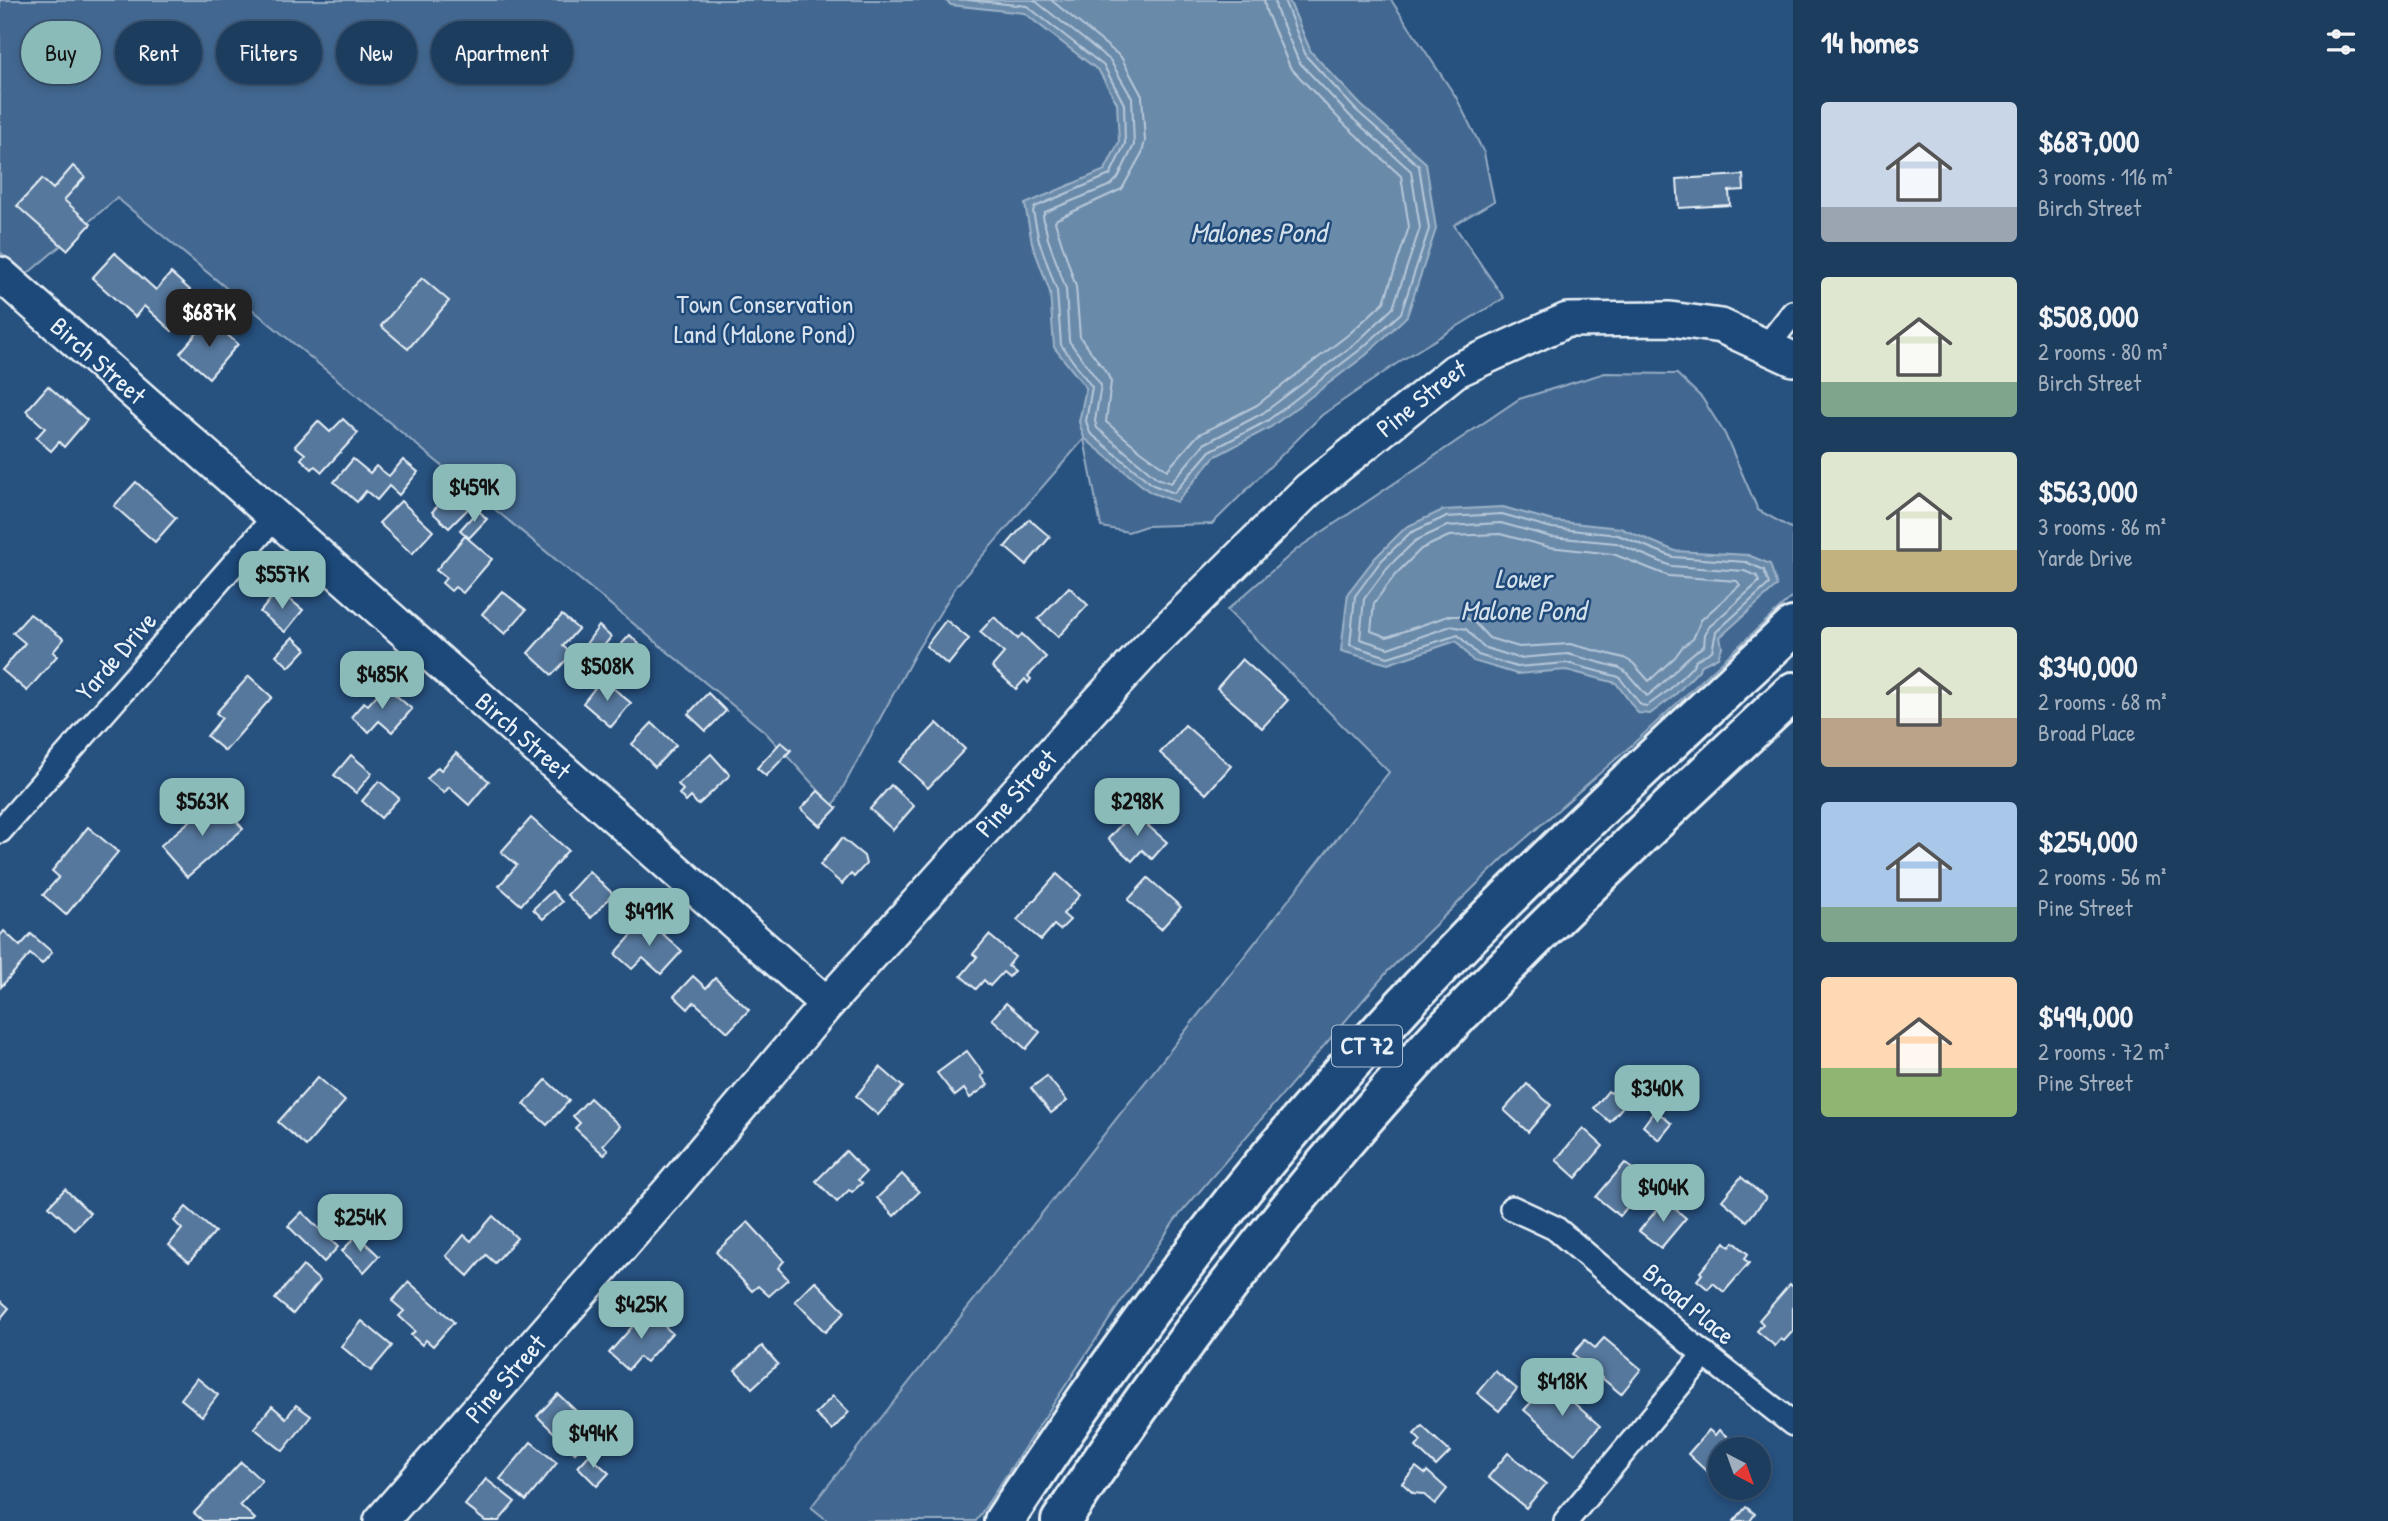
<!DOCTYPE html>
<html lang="en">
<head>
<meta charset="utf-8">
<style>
	:root { --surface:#1d3d5f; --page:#254465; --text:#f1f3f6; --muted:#a0aebd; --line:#3b5674; --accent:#8bbbb9 }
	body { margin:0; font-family:"Patrick Hand",sans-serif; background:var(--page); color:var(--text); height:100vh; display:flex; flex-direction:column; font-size:26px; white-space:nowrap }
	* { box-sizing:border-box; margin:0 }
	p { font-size:23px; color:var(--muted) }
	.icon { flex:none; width:38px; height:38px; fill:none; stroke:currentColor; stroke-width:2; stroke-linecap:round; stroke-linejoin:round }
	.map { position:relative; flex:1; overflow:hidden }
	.panel { display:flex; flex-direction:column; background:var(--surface); width:595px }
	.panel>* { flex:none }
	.top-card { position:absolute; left:21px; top:21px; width:665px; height:63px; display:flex; gap:14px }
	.needle { width:46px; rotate:139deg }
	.controls { position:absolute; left:1708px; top:1437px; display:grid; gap:14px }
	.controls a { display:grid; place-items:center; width:63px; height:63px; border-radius:50%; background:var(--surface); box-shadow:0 4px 10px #0003,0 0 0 2px var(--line); font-size:35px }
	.price { position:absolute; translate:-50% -60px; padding:0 16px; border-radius:14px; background:var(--accent); color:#111; font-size:23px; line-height:46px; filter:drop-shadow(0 2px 4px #0008) }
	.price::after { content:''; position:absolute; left:50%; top:42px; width:21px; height:16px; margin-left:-10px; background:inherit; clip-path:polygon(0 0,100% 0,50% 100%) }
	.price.current { background:#222; color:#fff }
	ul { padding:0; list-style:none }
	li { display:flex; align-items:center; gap:21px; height:175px; padding:0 28px }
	li span { display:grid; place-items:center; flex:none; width:196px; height:140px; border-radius:7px; color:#555 }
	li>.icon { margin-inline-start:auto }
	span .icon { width:84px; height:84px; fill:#fffc; stroke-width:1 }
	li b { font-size:30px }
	h2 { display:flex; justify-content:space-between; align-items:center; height:84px; padding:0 28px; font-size:30px }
	.tag { padding:0 24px; border-radius:32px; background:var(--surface); box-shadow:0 4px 10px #0003,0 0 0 2px var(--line); font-size:24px; line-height:63px }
	.tag.current { background:var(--accent); color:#111 }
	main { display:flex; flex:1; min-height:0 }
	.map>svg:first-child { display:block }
	.green { fill:#436891; stroke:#96acc4; stroke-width:2 }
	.water { fill:#6b8aaa; stroke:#9db3c9; stroke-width:2 }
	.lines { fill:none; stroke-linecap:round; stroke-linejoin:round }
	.shore { stroke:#b6c8d9; stroke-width:2 }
	.building { fill:#57789d; stroke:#e8f1f8; stroke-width:2 }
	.street-casing { stroke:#e8f1f8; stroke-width:28 }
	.secondary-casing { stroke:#e8f1f8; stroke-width:38 }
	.highway-casing { stroke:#e8f1f8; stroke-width:44 }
	.street { stroke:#1f4a7a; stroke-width:23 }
	.secondary { stroke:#1f4a7a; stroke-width:33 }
	.highway { stroke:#1f4a7a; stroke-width:38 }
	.labels { text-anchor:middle; stroke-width:5; stroke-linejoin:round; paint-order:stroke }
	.shield { fill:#1f4a7a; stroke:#acbfd2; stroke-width:2 }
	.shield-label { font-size:24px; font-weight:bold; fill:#e8f1f8 }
	.park-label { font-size:26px; fill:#d8e3ee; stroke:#1f4a7a }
	.street-label { font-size:26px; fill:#e8f1f8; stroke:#1f4a7a }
	.water-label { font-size:28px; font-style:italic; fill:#d5e2ec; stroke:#1f4a7a }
</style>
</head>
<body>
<main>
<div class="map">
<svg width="1793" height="1521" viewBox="0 0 1793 1521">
	<rect width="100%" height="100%" fill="#27517f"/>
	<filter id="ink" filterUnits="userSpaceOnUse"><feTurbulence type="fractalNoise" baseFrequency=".0143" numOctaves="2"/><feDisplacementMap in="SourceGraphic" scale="14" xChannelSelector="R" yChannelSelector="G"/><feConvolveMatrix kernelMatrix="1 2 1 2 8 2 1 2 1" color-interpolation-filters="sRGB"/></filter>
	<g filter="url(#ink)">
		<g class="green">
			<path d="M0 0H1391L1456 97 1484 153 1494 201 1454 225 1504 298 1402 360 1322 415 1212 524 1146 526 1128 532 1101 527 1084 439 957 585 917 650 833 806 765 732 117 198 26 275 0 252Z"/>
			<path d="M1605 373 1677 374 1702 398 1725 434 1758 510 1793 529V596L1633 744 1509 853 1388 971 1175 1220 976 1521H828L811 1507 1389 772 1227 610 1297 549 1519 399Z"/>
		</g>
		<g class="water">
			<path d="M945 0H1289L1311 52 1361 105 1426 163 1436 229 1407 316 1366 355 1271 427 1214 457 1177 502 1150 492 1084 438 1079 422 1086 388 1054 347 1050 292 1032 243 1025 204 1105 170 1119 142 1117 103 1099 71 1024 13 951 5Z"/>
			<path d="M1503 507 1553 521 1620 528 1675 551 1748 555 1770 564 1777 586 1720 637 1722 647 1718 657 1700 666 1699 670 1674 696 1650 714 1638 713 1616 683 1566 670 1517 674 1473 661 1456 641 1388 664 1341 651 1348 593 1375 558 1406 527 1443 510Z"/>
		</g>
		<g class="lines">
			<g class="shore">
				<path d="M968 0 1027 6 1104 66 1124 104 1125 144 1110 175 1035 207 1033 211 1039 241 1057 291 1061 345 1092 387 1086 421 1090 433 1153 485 1174 493 1210 451 1267 421 1361 349 1401 313 1429 229 1419 166 1356 110 1306 56 1284 0"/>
				<path d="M1034 0 1110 60 1132 98 1134 145 1118 178 1111 185 1045 212 1043 216 1048 239 1066 289 1069 341 1101 385 1095 421 1097 428 1157 478 1171 483 1204 444 1263 413 1356 343 1393 308 1420 228 1411 171 1350 116 1299 62 1276 9 1275 0"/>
				<path d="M1051 0 1121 57 1142 96 1145 141 1142 153 1122 189 1057 219 1055 222 1076 287 1080 337 1107 373 1111 382 1106 422 1141 451 1167 470 1198 435 1257 405 1349 334 1384 302 1409 227 1401 176 1343 123 1290 67 1266 11 1264 0"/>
				<path d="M1502 514 1552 528 1618 535 1673 557 1746 562 1764 570 1769 584 1716 632 1712 651 1696 660 1692 667 1669 690 1647 706 1641 705 1619 677 1567 663 1517 667 1478 655 1458 635 1388 657 1350 645 1355 596 1380 562 1410 533 1445 517Z"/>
				<path d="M1501 523 1551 537 1616 543 1671 566 1744 571 1757 576 1759 582 1709 627 1705 634 1704 646C1682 658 1669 681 1647 696L1627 673 1620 668 1568 654 1518 658 1483 647 1466 629 1451 626 1388 648 1360 639 1364 599 1387 568 1415 541 1447 526Z"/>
				<path d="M1500 534 1549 547 1613 554 1669 576 1737 581 1740 585 1701 620 1693 639 1683 646 1675 657 1649 681 1633 663 1624 658 1570 644 1519 647 1489 638 1474 622 1462 616H1448L1387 637 1371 631 1374 603 1395 575 1421 549 1449 536Z"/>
			</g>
		</g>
		<g class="building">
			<path d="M73 166 85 177 64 200 91 224 67 250 17 206 42 179 53 189Z"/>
			<path d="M1743 175 1744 190 1729 191 1730 205 1679 208 1677 179Z"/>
			<path d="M115 253 156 290 171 273 200 299 172 331 144 306 135 317 92 278Z"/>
			<path d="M422 278 449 301 408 349 381 326Z"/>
			<path d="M209 319 238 344 209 378 180 353Z"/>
			<path d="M48 386 87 420 64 447 59 442 51 451 36 438 45 428 26 411Z"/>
			<path d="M343 419 358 433 322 472 315 466 312 469 301 459 305 454 295 446 318 421 330 432Z"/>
			<path d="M353 459 370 473 376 466 389 476 403 460 418 472 399 495 389 486 377 500 366 491 357 502 334 482Z"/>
			<path d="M136 482 176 518 155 542 114 506Z"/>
			<path d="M450 492 468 509 449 528 432 512Z"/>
			<path d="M401 501 433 531 412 554 379 523Z"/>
			<path d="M478 510 487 519 469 538 460 530Z"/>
			<path d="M1029 519 1050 537 1026 565 1005 547Z"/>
			<path d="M465 536 492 559 463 593 455 587 451 591 442 583 446 578 436 570Z"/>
			<path d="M1069 587 1088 605 1058 637 1038 619Z"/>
			<path d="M278 590 303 610 285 632 260 612Z"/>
			<path d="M502 591 526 610 505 634 482 614Z"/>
			<path d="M30 614 64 639 53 652 57 656 27 691 2 670 25 643 13 633Z"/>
			<path d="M562 615 578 629 563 646 572 654 552 675 528 653Z"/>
			<path d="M994 617 1018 639 1022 634 1046 657 1028 676 1031 679 1028 683 1025 679 1016 689 992 667 1004 653 980 632Z"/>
			<path d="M946 620 969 639 948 665 926 646Z"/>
			<path d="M599 626 611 637 598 653 586 644Z"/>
			<path d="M630 635 639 644 614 671 605 662Z"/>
			<path d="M293 637 306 649 289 667 276 655Z"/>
			<path d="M1242 659 1288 700 1262 728 1217 688Z"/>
			<path d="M249 676 272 697 225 751 207 736 222 718 216 713Z"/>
			<path d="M602 679 631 703 611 727 583 703Z"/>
			<path d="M385 686 412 709 392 732 379 721 369 732 351 717 364 702 368 705Z"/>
			<path d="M708 693 726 711 706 731 688 714Z"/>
			<path d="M652 723 676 745 655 767 632 744Z"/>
			<path d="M937 723 965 749 928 788 900 762Z"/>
			<path d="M1185 725 1231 766 1206 794 1160 753Z"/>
			<path d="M781 742 791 750 766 776 757 768Z"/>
			<path d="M456 753 489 781 469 805 449 787 444 793 427 779 438 767 441 770Z"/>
			<path d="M711 754 730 775 698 805 691 797 686 802 679 794 683 790 678 784Z"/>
			<path d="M351 755 372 773 356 793 334 775Z"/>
			<path d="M379 781 399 798 381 818 362 801Z"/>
			<path d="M891 785 914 806 893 830 870 809Z"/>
			<path d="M818 791 837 808 820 826 801 809Z"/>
			<path d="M217 798 243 829 187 877 160 846Z"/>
			<path d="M1132 812 1167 842 1152 859 1142 850 1132 861 1108 839Z"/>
			<path d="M531 818 568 850 521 905 499 886 517 865 501 852Z"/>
			<path d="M88 827 118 852 66 915 43 895 59 877 52 871Z"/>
			<path d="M842 838 864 856 866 864 854 877 851 874 842 884 820 865Z"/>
			<path d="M589 871 613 894 591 918 567 895Z"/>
			<path d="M1057 874 1080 895 1063 914 1070 920 1060 930 1054 925 1041 940 1017 920Z"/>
			<path d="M1148 878 1181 907 1161 929 1128 900Z"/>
			<path d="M552 891 562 902 543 919 533 909Z"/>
			<path d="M646 919 682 951 661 974 643 958 632 969 615 954Z"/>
			<path d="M4 931 20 946 31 934 52 952 42 964 30 954 1 987 0 936Z"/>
			<path d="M989 935 1015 957 1008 966 1014 971 1009 977 1003 972 990 986 984 980 976 989 961 976 977 957 973 954Z"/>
			<path d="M693 976 706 988 715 978 749 1010 728 1032 694 1002 688 1009 674 996Z"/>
			<path d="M1006 1003 1040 1032 1026 1049 992 1019Z"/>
			<path d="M967 1051 984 1074 981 1076 988 1085 970 1098 964 1089 955 1096 937 1073Z"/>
			<path d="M880 1067 903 1087 878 1115 856 1096Z"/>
			<path d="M1047 1076 1067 1101 1051 1113 1031 1088Z"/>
			<path d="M318 1077 345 1101 306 1146 278 1122Z"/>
			<path d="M546 1080 569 1101 547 1125 524 1104Z"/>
			<path d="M1527 1084 1551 1105 1528 1132 1504 1110Z"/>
			<path d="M1619 1084 1627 1091 1620 1100 1625 1104 1610 1122 1594 1108 1608 1091 1611 1093Z"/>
			<path d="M590 1098 620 1126 603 1145 608 1150 604 1155 575 1128 580 1123 573 1116Z"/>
			<path d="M1655 1110 1672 1124 1659 1140 1643 1126Z"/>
			<path d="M1583 1128 1603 1146 1576 1178 1556 1160Z"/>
			<path d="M846 1151 866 1172 858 1180 862 1183 852 1192 849 1190 837 1202 816 1181Z"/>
			<path d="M1625 1163 1648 1182 1620 1216 1596 1197Z"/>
			<path d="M902 1174 919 1192 894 1216 877 1198Z"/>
			<path d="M1741 1177 1766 1198 1747 1221 1722 1200Z"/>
			<path d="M65 1189 90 1213 74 1229 49 1206Z"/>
			<path d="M1665 1200 1686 1218 1661 1248 1639 1231Z"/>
			<path d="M186 1207 215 1232 189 1262 169 1245 182 1229 174 1221Z"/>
			<path d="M302 1212 338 1247 324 1262 288 1226Z"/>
			<path d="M493 1216 517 1238 495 1263 486 1255 468 1276 446 1256 464 1235 471 1241Z"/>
			<path d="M748 1222 784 1261 778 1268 788 1279 769 1296 758 1286 752 1291 716 1252Z"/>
			<path d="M357 1235 379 1256 364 1272 342 1251Z"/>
			<path d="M1725 1242 1730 1247 1734 1242 1748 1254 1744 1259 1749 1263 1724 1292 1713 1283 1708 1289 1697 1280 1702 1274 1700 1272Z"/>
			<path d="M303 1266 320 1281 293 1314 275 1299Z"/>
			<path d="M815 1281 845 1312 825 1332 795 1301Z"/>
			<path d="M409 1282 454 1322 433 1346 426 1340 422 1345 411 1335 415 1331 399 1316 404 1311 392 1301Z"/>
			<path d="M1790 1284 1793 1287V1331L1784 1341 1781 1339 1775 1346 1757 1331 1763 1324 1759 1320Z"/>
			<path d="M0 1300 9 1308 0 1319Z"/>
			<path d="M647 1310 672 1333 646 1362 639 1357 628 1370 609 1353Z"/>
			<path d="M362 1321 392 1346 371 1371 341 1346Z"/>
			<path d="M1604 1338 1641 1369 1621 1394 1573 1354 1585 1340 1595 1348Z"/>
			<path d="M762 1346 778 1364 752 1388 735 1370Z"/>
			<path d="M1495 1371 1517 1389 1499 1411 1477 1393Z"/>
			<path d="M197 1378 218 1395 202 1416 181 1399Z"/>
			<path d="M1550 1382 1600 1426 1575 1454 1524 1410Z"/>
			<path d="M558 1394 608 1441 597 1452 586 1441 575 1453 537 1416Z"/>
			<path d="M833 1396 849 1412 832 1430 815 1414Z"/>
			<path d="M296 1405 311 1416 283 1451 254 1428 272 1406 286 1418Z"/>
			<path d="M1422 1426 1450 1452 1436 1466 1416 1447 1421 1441 1414 1434Z"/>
			<path d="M1709 1430 1715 1435 1719 1430 1742 1449H1720V1484L1688 1454Z"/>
			<path d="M531 1442 557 1463 526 1501 500 1479Z"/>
			<path d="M1508 1453 1546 1484 1526 1508 1488 1477Z"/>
			<path d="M589 1455 609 1473 597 1486 578 1467Z"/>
			<path d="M241 1462 262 1481 240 1505 255 1519 253 1521H203L194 1513Z"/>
			<path d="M1416 1467 1425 1474 1427 1471 1447 1489 1435 1504 1423 1494 1413 1493 1402 1483Z"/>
			<path d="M486 1479 515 1502 499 1521H485L465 1505Z"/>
			<path d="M1746 1507 1755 1514 1750 1521H1734Z"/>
		</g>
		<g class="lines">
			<g class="street-casing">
				<g id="street">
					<path d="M1767 346 1793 313"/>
					<path d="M0 831 274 518"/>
					<path d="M1512 1208 1555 1228 1690 1343 1793 1424"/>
					<path d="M1566 1521 1705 1354"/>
				</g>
			</g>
			<g class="secondary-casing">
				<g id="secondary">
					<path id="s1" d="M0 274 827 1004"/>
					<path id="s2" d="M381 1521 671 1189 827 1004 1089 712 1149 647 1309 489 1455 371 1567 320 1670 319 1721 326 1793 359"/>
				</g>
			</g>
			<g class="highway-casing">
				<g id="highway">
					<path d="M1004 1521C1073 1416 1146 1312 1224 1213 1279 1142 1340 1074 1401 1008 1525 874 1660 752 1793 627"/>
					<path d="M1061 1521C1174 1351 1297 1187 1437 1038 1551 918 1672 805 1793 692"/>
				</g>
			</g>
			<use href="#street" class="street"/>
			<use href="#secondary" class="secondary"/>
			<use href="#highway" class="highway"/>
		</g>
	</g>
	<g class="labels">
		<rect class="shield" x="1332" y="1025.5" width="70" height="41" rx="5"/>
		<g class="shield-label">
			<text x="1367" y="1054">CT 72</text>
		</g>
		<g class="park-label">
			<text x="765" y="313">Town Conservation<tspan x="765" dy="30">Land (Malone Pond)</tspan></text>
		</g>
		<g class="street-label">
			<text dy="9" stroke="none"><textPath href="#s1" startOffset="131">Birch Street</textPath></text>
			<text dy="9" stroke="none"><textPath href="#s2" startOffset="1533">Pine Street</textPath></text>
			<text transform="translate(116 656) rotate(-49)" y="9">Yarde Drive</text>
			<text dy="9" stroke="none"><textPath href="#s1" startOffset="698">Birch Street</textPath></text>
			<text dy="9" stroke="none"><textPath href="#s2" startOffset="966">Pine Street</textPath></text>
			<text transform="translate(1689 1304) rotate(40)" y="9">Broad Place</text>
			<text dy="9" stroke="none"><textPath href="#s2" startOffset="189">Pine Street</textPath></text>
		</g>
		<g class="water-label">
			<text x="1258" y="242">Malones Pond</text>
			<text x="1523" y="588">Lower<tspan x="1523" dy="32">Malone Pond</tspan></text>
		</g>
	</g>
</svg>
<div class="controls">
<a><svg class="needle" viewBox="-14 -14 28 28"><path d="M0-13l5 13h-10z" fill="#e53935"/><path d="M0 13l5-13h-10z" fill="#a0aebd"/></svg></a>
</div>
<b class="price current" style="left:209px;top:349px">$687K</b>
<b class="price" style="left:474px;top:524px">$459K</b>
<b class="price" style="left:282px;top:611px">$557K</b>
<b class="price" style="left:607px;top:703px">$508K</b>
<b class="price" style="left:382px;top:711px">$485K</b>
<b class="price" style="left:202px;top:838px">$563K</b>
<b class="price" style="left:1137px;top:838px">$298K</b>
<b class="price" style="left:649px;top:948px">$491K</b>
<b class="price" style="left:1657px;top:1125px">$340K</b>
<b class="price" style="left:1663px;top:1224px">$404K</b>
<b class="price" style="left:360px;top:1254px">$254K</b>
<b class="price" style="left:641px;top:1341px">$425K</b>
<b class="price" style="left:1562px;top:1418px">$418K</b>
<b class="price" style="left:593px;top:1470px">$494K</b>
<div class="top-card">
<a class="tag current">Buy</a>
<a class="tag">Rent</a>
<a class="tag">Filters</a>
<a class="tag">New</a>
<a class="tag">Apartment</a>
</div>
</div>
<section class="panel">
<h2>14 homes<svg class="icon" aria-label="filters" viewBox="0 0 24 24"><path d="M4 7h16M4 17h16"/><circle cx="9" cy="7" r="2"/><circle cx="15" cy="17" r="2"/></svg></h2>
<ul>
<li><span style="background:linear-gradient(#c9d6e8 75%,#9aa5b1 0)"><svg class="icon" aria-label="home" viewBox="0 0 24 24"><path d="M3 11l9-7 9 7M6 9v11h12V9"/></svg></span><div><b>$687,000</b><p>3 rooms · 116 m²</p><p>Birch Street</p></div></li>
<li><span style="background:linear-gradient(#dfe7d0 75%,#7fa58c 0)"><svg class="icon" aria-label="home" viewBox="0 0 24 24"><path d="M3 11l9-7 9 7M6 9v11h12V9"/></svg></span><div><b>$508,000</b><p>2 rooms · 80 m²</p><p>Birch Street</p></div></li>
<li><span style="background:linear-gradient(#dfe7d0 70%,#c2b280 0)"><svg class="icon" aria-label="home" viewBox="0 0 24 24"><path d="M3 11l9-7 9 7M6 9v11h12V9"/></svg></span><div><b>$563,000</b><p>3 rooms · 86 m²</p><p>Yarde Drive</p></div></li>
<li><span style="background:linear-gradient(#dfe7d0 65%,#b9a48a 0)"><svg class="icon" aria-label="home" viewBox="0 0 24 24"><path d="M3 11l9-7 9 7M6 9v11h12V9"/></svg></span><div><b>$340,000</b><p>2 rooms · 68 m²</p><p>Broad Place</p></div></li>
<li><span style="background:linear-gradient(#a9c7e8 75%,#7fa58c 0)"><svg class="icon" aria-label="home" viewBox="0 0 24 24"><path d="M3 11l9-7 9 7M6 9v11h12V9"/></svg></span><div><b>$254,000</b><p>2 rooms · 56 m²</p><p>Pine Street</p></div></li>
<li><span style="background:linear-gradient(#ffd9b3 65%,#8fb573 0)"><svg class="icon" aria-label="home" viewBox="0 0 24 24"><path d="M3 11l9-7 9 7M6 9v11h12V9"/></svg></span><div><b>$494,000</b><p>2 rooms · 72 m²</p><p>Pine Street</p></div></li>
</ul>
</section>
</main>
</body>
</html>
